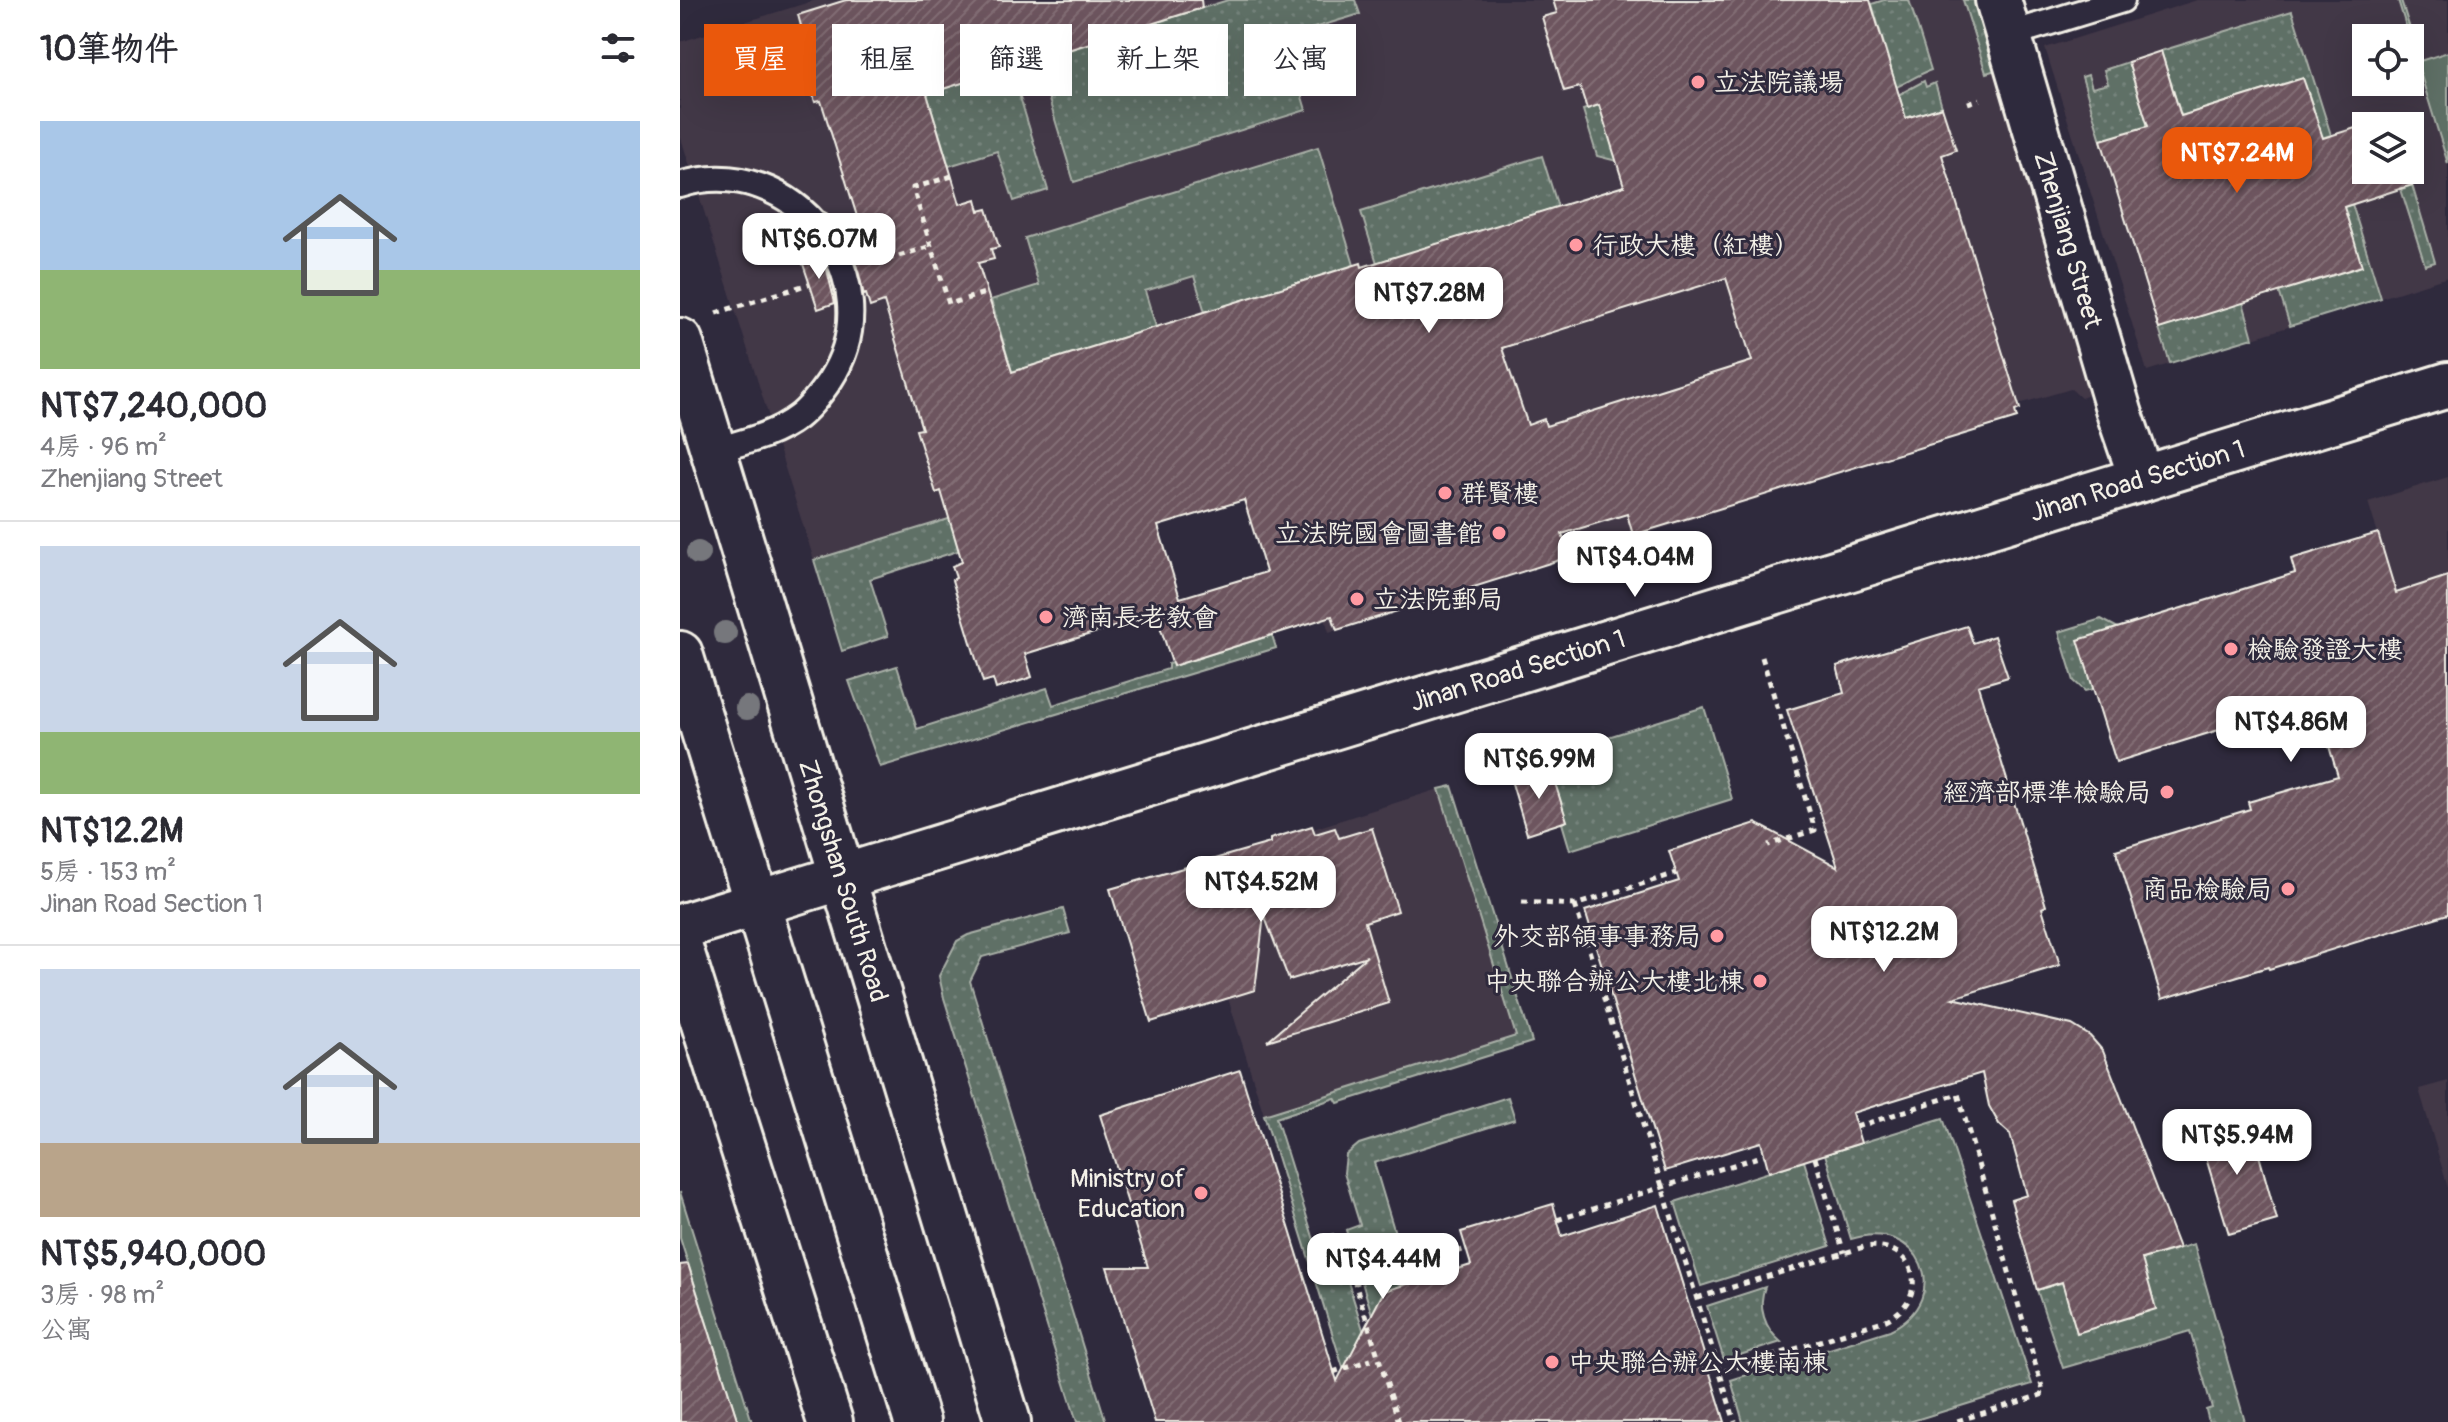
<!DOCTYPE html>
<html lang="zh-TW">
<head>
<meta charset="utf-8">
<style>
	:root { --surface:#fff; --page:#f2f2f3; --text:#2b2b33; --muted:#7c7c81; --line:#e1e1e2; --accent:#ea580c }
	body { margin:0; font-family:Pangolin,"LXGW WenKai TC",sans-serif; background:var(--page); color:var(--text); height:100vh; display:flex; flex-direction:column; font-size:30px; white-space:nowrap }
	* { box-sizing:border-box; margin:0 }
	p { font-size:26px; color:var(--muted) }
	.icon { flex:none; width:44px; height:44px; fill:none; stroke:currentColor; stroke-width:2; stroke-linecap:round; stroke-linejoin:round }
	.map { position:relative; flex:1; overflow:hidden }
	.drawer { display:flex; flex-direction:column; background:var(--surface); width:680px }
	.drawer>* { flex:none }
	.hud { position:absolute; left:24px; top:24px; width:760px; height:72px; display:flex; gap:16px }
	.tools { position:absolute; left:1672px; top:24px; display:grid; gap:16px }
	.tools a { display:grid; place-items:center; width:72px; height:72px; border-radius:0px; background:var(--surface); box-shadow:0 8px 32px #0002; font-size:40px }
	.price { position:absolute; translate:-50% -68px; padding:0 18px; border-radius:16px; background:#fff; color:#222; font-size:26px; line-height:52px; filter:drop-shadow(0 2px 4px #0008) }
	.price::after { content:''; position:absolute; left:50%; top:48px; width:24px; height:18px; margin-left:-12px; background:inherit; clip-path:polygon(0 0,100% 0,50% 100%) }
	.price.selected { background:var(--accent); color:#fff }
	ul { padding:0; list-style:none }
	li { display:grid; align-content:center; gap:16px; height:424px; padding:0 40px }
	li+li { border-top:2px solid var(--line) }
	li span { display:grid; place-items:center; height:248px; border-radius:0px; color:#555 }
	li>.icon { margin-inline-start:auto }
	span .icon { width:144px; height:144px; fill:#fffc; stroke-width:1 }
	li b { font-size:34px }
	h2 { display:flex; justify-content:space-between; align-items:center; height:96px; padding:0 40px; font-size:34px }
	.pill { padding:0 28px; border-radius:0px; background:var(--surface); box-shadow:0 8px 32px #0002; font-size:28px; line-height:72px }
	.pill.selected { background:var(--accent); color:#fff }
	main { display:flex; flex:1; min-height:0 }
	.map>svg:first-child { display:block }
	.built { fill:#423747; fill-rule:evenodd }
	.grass { fill:url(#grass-dots); stroke:#a9b0a7; stroke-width:2 }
	.garden { fill:#5e6f66; stroke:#a9b0a7; stroke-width:2 }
	.building { fill:url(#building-hatch); stroke:#f4f1e8; stroke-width:2; fill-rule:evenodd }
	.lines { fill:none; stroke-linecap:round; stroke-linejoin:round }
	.lane-casing { stroke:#f4f1e8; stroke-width:30 }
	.street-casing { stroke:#f4f1e8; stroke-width:50 }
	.secondary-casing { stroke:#f4f1e8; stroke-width:50 }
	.primary-casing { stroke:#f4f1e8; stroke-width:50 }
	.path { stroke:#f4f1e8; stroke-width:5; stroke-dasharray:6 6; stroke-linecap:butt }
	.lane { stroke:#2f2a3d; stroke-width:24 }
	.street { stroke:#2f2a3d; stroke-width:44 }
	.secondary { stroke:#2f2a3d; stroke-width:44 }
	.primary { stroke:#2f2a3d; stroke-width:44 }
	.tree { fill:#76777b }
	.poi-dot { fill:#ff9aa2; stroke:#2f2a3d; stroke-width:3 }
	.labels { text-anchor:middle; stroke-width:6; stroke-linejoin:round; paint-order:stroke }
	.poi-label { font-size:26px; fill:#f4f1e8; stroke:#2f2a3d; text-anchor:start }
	.street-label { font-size:26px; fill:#f4f1e8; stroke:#2f2a3d }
</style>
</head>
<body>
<main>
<section class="drawer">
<h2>10筆物件<svg class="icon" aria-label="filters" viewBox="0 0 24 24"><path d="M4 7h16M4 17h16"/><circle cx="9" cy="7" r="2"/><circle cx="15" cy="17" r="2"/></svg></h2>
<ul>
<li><span style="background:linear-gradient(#a9c7e8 60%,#8fb573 0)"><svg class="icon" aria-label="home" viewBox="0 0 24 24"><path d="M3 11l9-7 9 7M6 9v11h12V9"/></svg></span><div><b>NT$7,240,000</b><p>4房 · 96 m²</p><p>Zhenjiang Street</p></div></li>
<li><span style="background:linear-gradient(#c9d6e8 75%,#8fb573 0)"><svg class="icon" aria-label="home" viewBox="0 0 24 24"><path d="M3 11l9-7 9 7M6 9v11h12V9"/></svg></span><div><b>NT$12.2M</b><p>5房 · 153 m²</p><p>Jinan Road Section 1</p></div></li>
<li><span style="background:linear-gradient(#c9d6e8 70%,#b9a48a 0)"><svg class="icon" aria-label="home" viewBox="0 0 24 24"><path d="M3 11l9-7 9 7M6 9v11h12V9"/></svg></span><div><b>NT$5,940,000</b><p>3房 · 98 m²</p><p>公寓</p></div></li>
</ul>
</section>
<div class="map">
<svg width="1768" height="1422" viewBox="0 0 1768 1422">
	<defs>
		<pattern id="grass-dots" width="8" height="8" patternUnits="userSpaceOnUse" patternTransform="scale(2)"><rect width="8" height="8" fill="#5e6f66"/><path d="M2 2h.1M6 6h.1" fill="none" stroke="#76847c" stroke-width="1.8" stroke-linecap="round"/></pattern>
		<pattern id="building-hatch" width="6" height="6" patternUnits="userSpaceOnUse" patternTransform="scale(2)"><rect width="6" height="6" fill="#6d555e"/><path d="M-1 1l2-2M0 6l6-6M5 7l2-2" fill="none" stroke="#826e75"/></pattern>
	</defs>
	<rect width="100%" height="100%" fill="#2f2a3d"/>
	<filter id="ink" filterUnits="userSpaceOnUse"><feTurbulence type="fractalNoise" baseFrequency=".0125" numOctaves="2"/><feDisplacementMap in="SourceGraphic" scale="16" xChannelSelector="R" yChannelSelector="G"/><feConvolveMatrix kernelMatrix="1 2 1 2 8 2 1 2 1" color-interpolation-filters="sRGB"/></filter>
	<g filter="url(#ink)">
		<g class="built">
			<path d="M136 0H1305L1415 393 1401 398 1391 389 1339 404 1340 409 1335 412 1337 418 649 632 582 415 308 507 134 560 0 135V42Z"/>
			<path d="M1517 0H1768V277L1467 371 1365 48ZM1686 38H1730V82H1686ZM1686 126H1730V170H1686Z"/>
			<path d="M1768 477V761L1688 502Z"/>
			<path d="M759 789 836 1036 584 1115 548 998 554 997 544 857 590 843V839L632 826 633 829Z"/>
			<path d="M1768 1081V1188L1739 1089Z"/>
		</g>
		<g class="grass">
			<path d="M548 0H675L680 14 604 37 626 110 394 182 357 60Z"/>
			<path d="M1204 0H1229L1251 70C1233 76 1220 88 1202 93L1211 68 1192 4Z"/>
			<path d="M1283 0H1305L1326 67 1306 73Z"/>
			<path d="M1612 11 1651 135 1639 139 1634 110 1625 84 1617 80 1501 116 1481 51Z"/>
			<path d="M1448 62 1468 126 1423 147 1402 77 1408 75 1412 88 1428 84 1424 70Z"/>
			<path d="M331 67 368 190 334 201 317 151 269 166 247 94Z"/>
			<path d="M1244 81 1246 87 1255 83 1262 107 1104 156 1204 99 1220 94Z"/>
			<path d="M919 105 937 161 917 156 903 110Z"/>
			<path d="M638 147 674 265 525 312 514 276 465 291 476 327 332 372 311 300 359 285 345 238Z"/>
			<path d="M862 156 878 207 697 263 681 212Z"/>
			<path d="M1732 185 1755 262 1745 265 1721 189Z"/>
			<path d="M1672 204 1701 298 1610 326 1599 291 1660 208Z"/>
			<path d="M1563 302 1573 338 1490 363 1477 323Z"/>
			<path d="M308 507 318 538 190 579 208 636 162 651 134 560Z"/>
			<path d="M1421 619 1438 628 1413 689 1405 691 1394 681 1379 632Z"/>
			<path d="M592 635 596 648 200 767 169 681 217 666 237 729 367 688 373 705 488 669V664L492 663 493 666Z"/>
			<path d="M1024 707 1052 799 890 850 882 823 887 821 861 758Z"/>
			<path d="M772 786 852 1042 658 1103 655 1098 596 1118 634 1240 653 1234 712 1422H680L584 1115 836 1036 759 789Z"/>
			<path d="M383 909 390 933 302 957 290 981 426 1422H397L264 998 259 976 277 941 288 935Z"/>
			<path d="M828 1097 835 1119 694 1163 730 1283 725 1422 666 1230 680 1225 664 1173 666 1155 679 1144Z"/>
			<path d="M1263 1118 1352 1384 1229 1422H1063L1051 1380 1210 1330C1276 1297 1239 1217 1171 1239L1145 1154Z"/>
			<path d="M1124 1161 1150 1246 1021 1286 995 1202Z"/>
			<path d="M1514 1244 1565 1422H1529L1526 1410 1532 1408 1510 1331 1383 1368 1357 1290Z"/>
			<path d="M1085 1287C1077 1307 1085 1329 1101 1342L1044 1360 1027 1306Z"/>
		</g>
		<g class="garden">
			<path d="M1718 0H1721L1740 61 1768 52V164Z"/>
			<path d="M0 1192 72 1422H58L0 1238Z"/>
		</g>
		<g class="building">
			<path d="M166 0H521L522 8 247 94 280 204 296 199 299 211 307 209 319 247 311 249 314 259 298 263 332 372 681 263 682 267 944 186 919 105 907 109 900 87 884 91 862 17 877 13 873 0H1190L1226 118 1262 107 1276 150 1262 155 1340 409 1335 411 1337 418 953 535 947 514 882 534 889 557 657 630 652 616 493 666 476 614 345 654 352 677 316 689 313 679 303 682 272 580 276 578 272 566 282 562 261 491 256 493 236 430 242 429 204 302 190 307 186 294 184 295 175 261 166 244 170 243 166 230 180 226 141 101 135 102 116 40 124 37 118 15ZM1046 278 1072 361 866 426 864 419 848 425 822 348ZM564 500 586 572 500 598 478 526Z"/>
			<path d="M1481 51 1501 116 1623 78 1643 138 1711 117 1713 126H1686V170H1727L1732 185 1664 207 1682 266 1479 329 1421 140 1468 126 1448 62Z"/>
			<path d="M137 253 147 270 155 303 138 309 121 258Z"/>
			<path d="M1698 533 1716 593 1768 576V914L1589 969 1588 967 1482 999 1436 850 1570 809 1568 802 1658 776 1635 700 1436 762 1398 640 1615 573 1611 559Z"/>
			<path d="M1287 626 1293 643 1314 636 1328 677 1298 686 1366 906 1362 908 1380 965 1273 998 1392 1025 1410 1036 1423 1051 1499 1248 1462 1259 1476 1309 1397 1333 1382 1282 1357 1290 1331 1200 1347 1195 1330 1134 1319 1124 1309 1106 1302 1073 1172 1113 1181 1143 1124 1161 1089 1172 1081 1142 985 1171 905 911 999 881 989 851 1076 823 1158 867 1107 710 1164 693 1157 666Z"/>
			<path d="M870 767 887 821 847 834 831 780Z"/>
			<path d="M632 826 635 834 655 828 659 838 692 828 718 911 685 922 709 1003 587 1041 687 956 609 980 584 915 575 990 471 1022 430 889 590 843V839Z"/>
			<path d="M560 1070 657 1381 704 1291 791 1265 781 1232 873 1204 882 1236 978 1205 1045 1422H475L427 1267H468L420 1115Z"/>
			<path d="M1513 1115 1551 1136 1572 1130 1597 1220 1549 1234Z"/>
			<path d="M8 1264 58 1422H0V1265Z"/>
		</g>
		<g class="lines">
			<g class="lane-casing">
				<g id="lane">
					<path d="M1328 35 1442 0"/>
					<path d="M0 185C113 149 215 280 150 380 141 393 131 407 118 417 93 436 63 442 33 451"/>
				</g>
			</g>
			<g class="street-casing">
				<g id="street">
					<path id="s1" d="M1318 0 1440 415 1462 479"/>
				</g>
			</g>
			<g class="secondary-casing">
				<g id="secondary">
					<path id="s2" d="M0 927 1768 385"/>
				</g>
			</g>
			<g class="primary-casing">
				<g id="primary">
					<path id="s3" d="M0 341 328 1422"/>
					<path d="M0 654 237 1422"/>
					<path d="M0 948 150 1422"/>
				</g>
			</g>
			<g class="path">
				<path d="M1288 103 1300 99"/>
				<path d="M272 176 233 188 269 304 308 292"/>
				<path d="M196 263 251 246"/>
				<path d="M36 313 129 284"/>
				<path d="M1082 657 1135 830 1088 845"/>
				<path d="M842 902 895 905 997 873"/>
				<path d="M895 905 1055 1422"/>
				<path d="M1176 1127 1278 1094 1364 1394 1274 1422"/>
				<path d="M1135 1158 1164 1253"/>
				<path d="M877 1220 1085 1155"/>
				<path d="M1017 1298 1184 1247C1235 1239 1253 1297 1206 1320L1039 1373"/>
				<path d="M653 1372 691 1360"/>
				<path d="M719 1422 675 1283 786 1249"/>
			</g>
			<use href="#lane" class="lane"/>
			<use href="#street" class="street"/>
			<use href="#secondary" class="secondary"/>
			<use href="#primary" class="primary"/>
		</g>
		<g class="tree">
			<circle cx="18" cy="553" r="12"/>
			<circle cx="45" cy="633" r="12"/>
			<circle cx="67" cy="708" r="12"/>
		</g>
	</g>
	<g class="poi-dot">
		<circle cx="1018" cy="82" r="8"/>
		<circle cx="896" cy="245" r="8"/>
		<circle cx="765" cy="493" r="8"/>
		<circle cx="819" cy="533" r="8"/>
		<circle cx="677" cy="599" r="8"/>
		<circle cx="366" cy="617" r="8"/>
		<circle cx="1551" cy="649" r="8"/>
		<circle cx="1487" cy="792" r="8"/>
		<circle cx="1608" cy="889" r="8"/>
		<circle cx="1037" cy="936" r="8"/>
		<circle cx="1080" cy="981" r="8"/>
		<circle cx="521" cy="1193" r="8"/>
		<circle cx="872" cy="1362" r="8"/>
	</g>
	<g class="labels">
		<g class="poi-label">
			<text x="1034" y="91">立法院議場</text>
			<text x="912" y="254">行政大樓（紅樓）</text>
			<text x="781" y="502">群賢樓</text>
			<text x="803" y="542" text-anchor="end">立法院國會圖書館</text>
			<text x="693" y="608">立法院郵局</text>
			<text x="382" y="626">濟南長老教會</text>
			<text x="1567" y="658">檢驗發證大樓</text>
			<text x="1471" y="801" text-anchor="end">經濟部標準檢驗局</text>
			<text x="1592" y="898" text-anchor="end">商品檢驗局</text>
			<text x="1021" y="945" text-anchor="end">外交部領事事務局</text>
			<text x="1064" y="990" text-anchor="end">中央聯合辦公大樓北棟</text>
			<text x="505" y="1187" text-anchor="end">Ministry of<tspan x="505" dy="30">Education</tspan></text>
			<text x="888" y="1371">中央聯合辦公大樓南棟</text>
		</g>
		<g class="street-label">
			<text dy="9" stroke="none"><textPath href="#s1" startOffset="250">Zhenjiang Street</textPath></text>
			<text dy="9" stroke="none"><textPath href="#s2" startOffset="1524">Jinan Road Section 1</textPath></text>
			<text dy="9" stroke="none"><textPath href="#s2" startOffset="876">Jinan Road Section 1</textPath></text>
			<text dy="9" stroke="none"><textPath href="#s3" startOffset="564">Zhongshan South Road</textPath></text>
		</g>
	</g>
</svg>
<div class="tools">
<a><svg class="icon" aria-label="locate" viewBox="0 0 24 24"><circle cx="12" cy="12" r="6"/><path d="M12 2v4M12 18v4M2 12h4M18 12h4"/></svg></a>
<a><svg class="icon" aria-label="layers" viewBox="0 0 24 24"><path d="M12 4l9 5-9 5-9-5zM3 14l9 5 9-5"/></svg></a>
</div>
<b class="price selected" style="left:1557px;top:195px">NT$7.24M</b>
<b class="price" style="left:139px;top:281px">NT$6.07M</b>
<b class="price" style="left:749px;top:335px">NT$7.28M</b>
<b class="price" style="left:955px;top:599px">NT$4.04M</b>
<b class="price" style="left:1611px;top:764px">NT$4.86M</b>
<b class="price" style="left:859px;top:801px">NT$6.99M</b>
<b class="price" style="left:581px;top:924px">NT$4.52M</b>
<b class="price" style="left:1204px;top:974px">NT$12.2M</b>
<b class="price" style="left:1557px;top:1177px">NT$5.94M</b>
<b class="price" style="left:703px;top:1301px">NT$4.44M</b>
<div class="hud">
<a class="pill selected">買屋</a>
<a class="pill">租屋</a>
<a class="pill">篩選</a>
<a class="pill">新上架</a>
<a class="pill">公寓</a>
</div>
</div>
</main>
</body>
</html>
